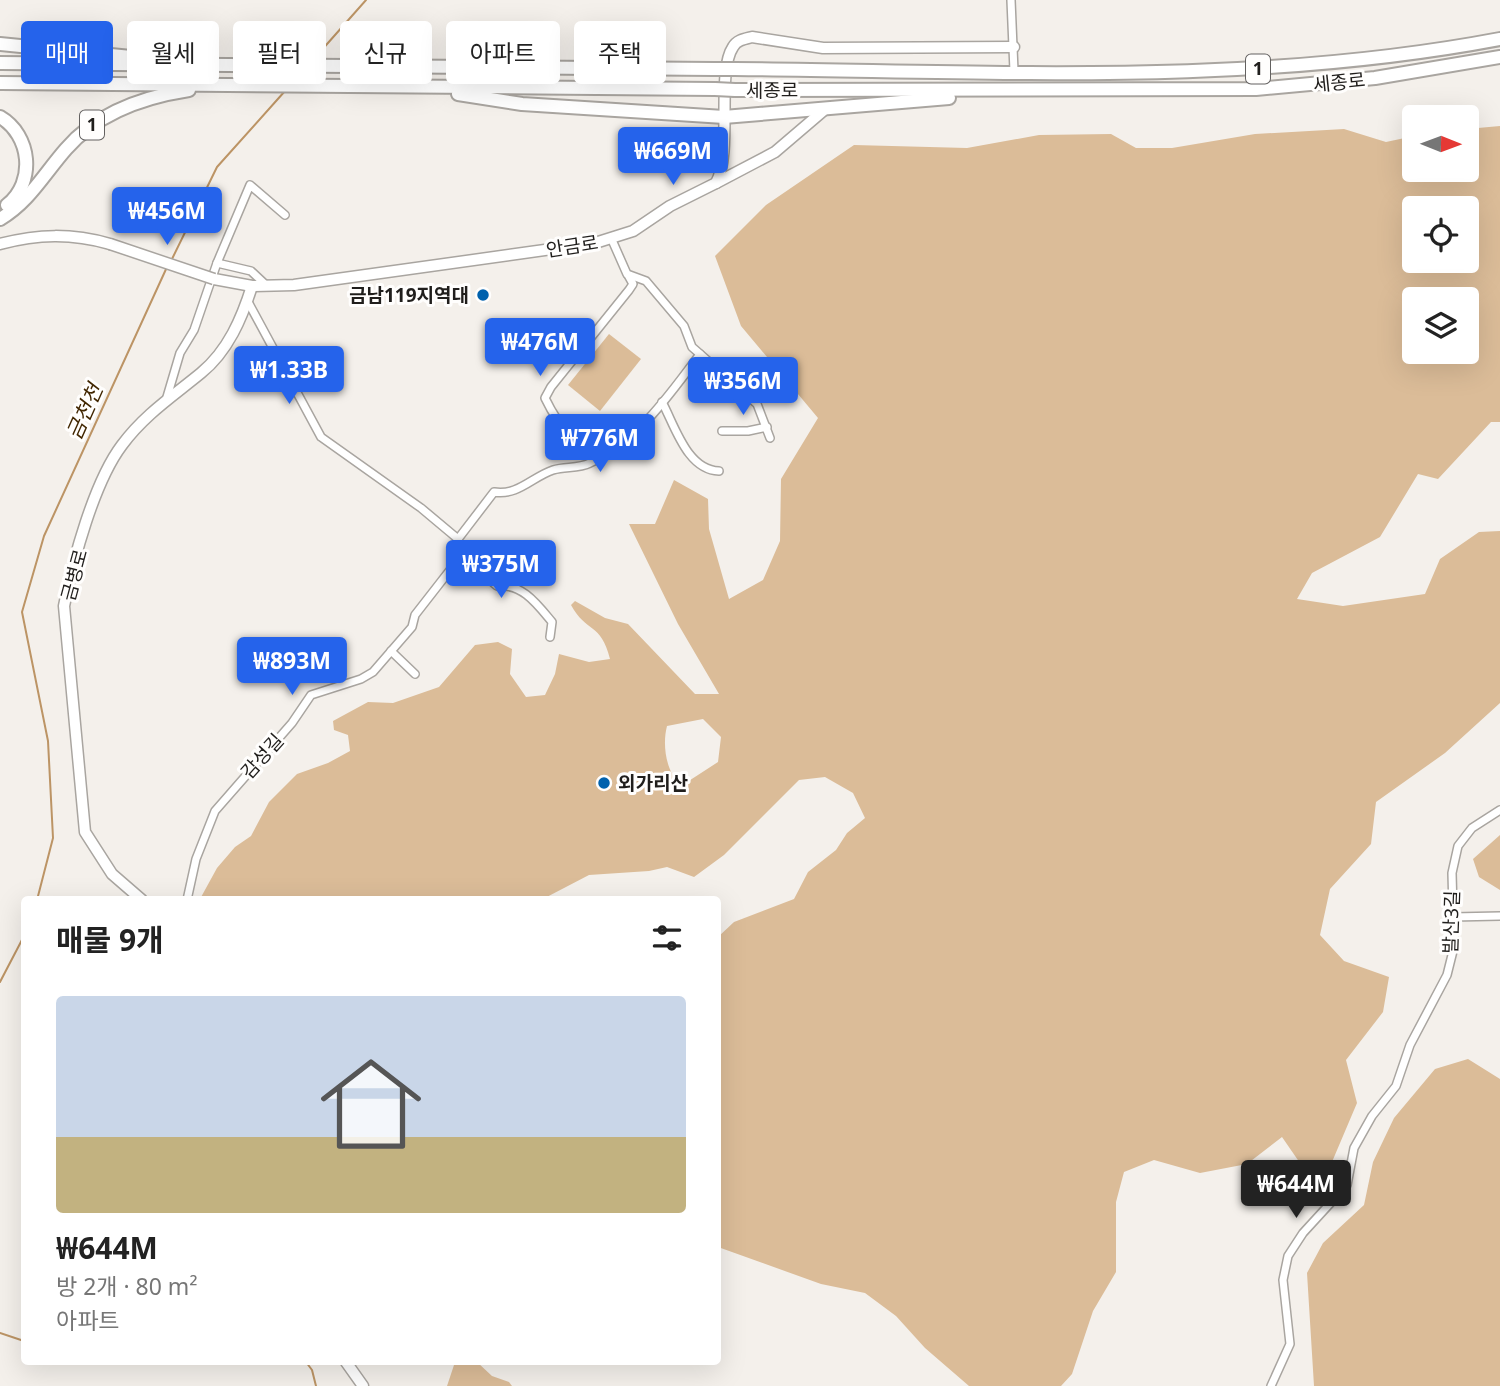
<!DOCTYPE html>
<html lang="ko">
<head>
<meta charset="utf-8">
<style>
	:root { --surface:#fff; --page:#f6f6f6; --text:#222; --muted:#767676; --line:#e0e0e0; --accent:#2563eb }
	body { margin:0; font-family:"Noto Sans","Noto Sans KR",sans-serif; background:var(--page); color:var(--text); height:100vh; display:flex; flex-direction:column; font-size:26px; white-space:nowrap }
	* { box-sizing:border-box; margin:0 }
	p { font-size:23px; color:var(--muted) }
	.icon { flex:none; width:38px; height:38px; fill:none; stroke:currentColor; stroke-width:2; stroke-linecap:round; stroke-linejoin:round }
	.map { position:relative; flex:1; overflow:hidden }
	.details { position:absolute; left:21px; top:896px; width:700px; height:469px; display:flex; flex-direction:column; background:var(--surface); border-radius:7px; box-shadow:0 7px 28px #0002 }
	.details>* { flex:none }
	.guide { position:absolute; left:21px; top:21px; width:700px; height:63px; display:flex; gap:14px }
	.needle { width:46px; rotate:91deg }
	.buttons { position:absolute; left:1402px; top:105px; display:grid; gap:14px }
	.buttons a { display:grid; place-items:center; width:77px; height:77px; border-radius:7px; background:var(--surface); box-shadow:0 7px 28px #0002; font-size:35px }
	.price { position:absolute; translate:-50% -60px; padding:0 16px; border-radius:7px; background:var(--accent); color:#fff; font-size:23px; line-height:46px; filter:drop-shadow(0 2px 4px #0008) }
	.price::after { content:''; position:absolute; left:50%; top:42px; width:21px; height:16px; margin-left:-10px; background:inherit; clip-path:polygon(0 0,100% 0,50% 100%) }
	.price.active { background:#222; color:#fff }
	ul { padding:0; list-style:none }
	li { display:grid; align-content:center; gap:14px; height:371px; padding:0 35px }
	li+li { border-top:2px solid var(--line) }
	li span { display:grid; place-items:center; height:217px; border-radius:7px; color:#555 }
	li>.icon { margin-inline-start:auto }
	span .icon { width:126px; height:126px; fill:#fffc; stroke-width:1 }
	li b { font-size:30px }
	h2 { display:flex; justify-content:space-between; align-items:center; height:84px; padding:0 35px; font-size:30px }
	.chip { padding:0 24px; border-radius:7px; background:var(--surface); box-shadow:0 7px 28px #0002; font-size:24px; line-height:63px }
	.chip.active { background:var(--accent); color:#fff }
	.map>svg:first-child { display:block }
	.green { fill:#dbbc98; fill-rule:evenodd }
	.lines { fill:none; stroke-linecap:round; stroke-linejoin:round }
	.stream { stroke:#bc9465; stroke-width:2 }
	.street-casing { stroke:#a9a5a0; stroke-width:10 }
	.secondary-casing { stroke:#a9a5a0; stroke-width:13 }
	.highway-casing { stroke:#a9a5a0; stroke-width:16 }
	.street { stroke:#fff; stroke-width:7 }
	.secondary { stroke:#fff; stroke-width:10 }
	.highway { stroke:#fff; stroke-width:12 }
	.secondary-bridge-casing { stroke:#a9a5a0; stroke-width:13; stroke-linecap:butt }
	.highway-bridge-casing { stroke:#a9a5a0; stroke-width:16; stroke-linecap:butt }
	.secondary-bridge { stroke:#fff; stroke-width:10 }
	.highway-bridge { stroke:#fff; stroke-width:12 }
	.poi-dot { fill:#0061ad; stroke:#fffefd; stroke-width:2.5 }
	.labels { text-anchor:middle; stroke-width:6; stroke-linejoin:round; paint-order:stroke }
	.shield { fill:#fffefd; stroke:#636160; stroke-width:2 }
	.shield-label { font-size:18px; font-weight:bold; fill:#201e1c }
	.street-label { font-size:19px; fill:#201e1c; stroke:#fffefd }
	.poi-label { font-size:19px; font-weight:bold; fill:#201e1c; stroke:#fffefd; text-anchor:end }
	.water-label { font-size:21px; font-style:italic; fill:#412600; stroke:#fffefd }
</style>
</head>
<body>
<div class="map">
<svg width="1500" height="1386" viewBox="0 0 1500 1386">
	<rect width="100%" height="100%" fill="#f4f0eb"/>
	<g class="green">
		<path d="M1500 126V422H1491L1438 479 1418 474 1380 537 1312 573 1297 599 1343 606 1425 594 1440 559 1479 532 1500 531V703L1445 753 1376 802 1371 844 1330 889 1320 935 1344 961 1389 977 1383 1012 1346 1060 1357 1103 1329 1169 1302 1166 1282 1137 1247 1164 1200 1173 1154 1160 1124 1172 1116 1202V1272L1093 1311 1072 1374 1061 1386H969L925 1348 896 1316 865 1293 821 1284 718 1247V937L734 922 794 899 808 872 836 850 847 833 865 818 853 793 825 777 799 780 724 855 694 877 667 867 649 871 589 875 541 900 200 899 217 868 235 847 251 836 269 802 297 774 328 763 350 751 348 735 334 730 333 721 368 702 393 703 439 687 475 645 498 642 512 649 510 674 526 697 545 695 555 674 559 654 589 662 610 659C601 622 586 633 571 605L575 601 605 618 628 624 695 694H719L678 624 629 524H655L674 480 708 499 709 529 729 599 763 580 780 541 781 479 818 418 741 326 715 256 766 205 854 145 967 148 1039 135 1111 134 1136 148H1172L1255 134 1344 129 1386 142 1414 136V170H1466L1467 129ZM1414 208H1466V261H1414ZM1414 299H1466V352H1414ZM703 719 721 737 718 762 681 786C666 772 662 745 667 726Z"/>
		<path d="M609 334 641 359 600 411 568 385Z"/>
		<path d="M1500 835V890L1479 877 1473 859Z"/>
		<path d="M1468 1059 1500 1079V1386H1314L1307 1273 1323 1243 1364 1205 1373 1162 1394 1118 1435 1069Z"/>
		<path d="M449 1362H477L492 1376 509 1382 512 1386H447L454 1365Z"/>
	</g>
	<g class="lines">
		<g class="stream">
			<path d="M312 61 366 0"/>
			<path d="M296 79 304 71"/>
			<path d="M172 259 217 167 285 91"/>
			<path d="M37 900 53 838 48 741 22 612 44 536 167 267"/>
			<path d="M0 982 24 936"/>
			<path d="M0 1333 24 1341"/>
			<path d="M306 1362 312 1370 316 1386"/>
		</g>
		<g class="street-casing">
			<g id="street">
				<path d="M1011 0 1014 71"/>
				<path d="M612 240 627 274 646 281 684 326 692 347 757 404 770 438"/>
				<path d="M267 286 251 271 217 263 250 185 285 215"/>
				<path d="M247 300 321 437 421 508 458 539"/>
				<path d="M167 397 180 353 194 330 217 263"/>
				<path d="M662 402C675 426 687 470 719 471"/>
				<path d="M722 431H748L767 427"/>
				<path d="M602 458C575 448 557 423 545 398L551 387 629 290 633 284 628 275"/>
				<path d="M461 556 497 586C522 583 537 604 552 622L550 637"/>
				<path d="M391 651 415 674"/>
				<path d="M187 900 196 859 215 811 292 723 311 695 361 679 373 672 412 627 415 615 461 556 456 546 458 539 494 492C518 496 532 477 553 470 565 466 578 469 590 463 636 443 671 393 700 354"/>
				<path d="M1453 917 1500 916"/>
				<path d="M1271 1386 1290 1344 1283 1280 1288 1256 1303 1233 1347 1185 1354 1148 1372 1116 1396 1086 1410 1045 1447 975 1454 947 1452 873 1458 846 1472 828 1500 810"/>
			</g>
		</g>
		<g class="secondary-casing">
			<g id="secondary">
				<path d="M716 183 775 152 823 111"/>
				<path d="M0 244C38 234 71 233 110 244"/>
				<path d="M214 279 252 286 294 285 595 243 633 231 670 206 716 183C733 152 716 72 733 47 737 40 744 39 752 37L823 48 1014 47"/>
				<path d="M142 900 112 874 85 832 64 606C73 560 94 482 122 445 144 415 173 396 201 373 228 351 242 318 252 286"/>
				<path d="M346 1362 363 1386"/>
			</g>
		</g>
		<g class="highway-casing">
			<g id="highway">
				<path d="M0 44 131 57"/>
				<path d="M0 63 714 69"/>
				<path d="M735 69C990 71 1248 87 1500 39"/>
				<path d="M0 83 715 89"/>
				<path d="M735 90 1256 89 1375 78 1500 57"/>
				<path d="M458 94 522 104 724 117 949 98"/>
				<path d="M0 117C31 135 36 182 7 205"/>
				<path d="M0 219C29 202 44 174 66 149 97 113 143 97 189 90"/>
			</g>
		</g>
		<use href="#street" class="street"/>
		<use href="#secondary" class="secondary"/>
		<use href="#highway" class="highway"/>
		<g class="secondary-bridge-casing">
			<path id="secondary-bridge" d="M110 244 214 279"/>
		</g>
		<g class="highway-bridge-casing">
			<g id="highway-bridge">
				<path d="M714 69H735"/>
				<path d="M715 89 735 90"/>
			</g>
		</g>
		<use href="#secondary-bridge" class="secondary-bridge"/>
		<use href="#highway-bridge" class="highway-bridge"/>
	</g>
	<g class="poi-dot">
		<circle cx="483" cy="295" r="7"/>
		<circle cx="604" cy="783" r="7"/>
	</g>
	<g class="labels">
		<g class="shield">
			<rect x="1246" y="54.5" width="24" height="29" rx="5"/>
			<rect x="80" y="110.5" width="24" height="29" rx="5"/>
		</g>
		<g class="shield-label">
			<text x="1258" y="75">1</text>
			<text x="92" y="131">1</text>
		</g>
		<g class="street-label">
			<text transform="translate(1339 82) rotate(-6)" y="7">세종로</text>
			<text x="772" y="97">세종로</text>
			<text transform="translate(572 246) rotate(-9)" y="7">안금로</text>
			<text transform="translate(74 575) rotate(-75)" y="7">금병로</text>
			<text transform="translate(262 756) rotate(-48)" y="7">감성길</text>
			<text transform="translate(1451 922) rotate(-88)" y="7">발산3길</text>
		</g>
		<g class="poi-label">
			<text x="469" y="302">금남119지역대</text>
			<text x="618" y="790" text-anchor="start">외가리산</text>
		</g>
		<g class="water-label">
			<text transform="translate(85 412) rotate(-66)" y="7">금천천</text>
		</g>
	</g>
</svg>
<div class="buttons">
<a><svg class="needle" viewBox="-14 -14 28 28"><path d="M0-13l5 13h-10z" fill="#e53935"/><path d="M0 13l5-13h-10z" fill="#767676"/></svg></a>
<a><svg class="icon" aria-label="locate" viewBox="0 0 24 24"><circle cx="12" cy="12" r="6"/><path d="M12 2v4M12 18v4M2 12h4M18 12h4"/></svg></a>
<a><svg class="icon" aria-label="layers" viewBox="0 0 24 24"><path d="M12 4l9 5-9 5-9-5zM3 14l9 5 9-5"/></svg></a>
</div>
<b class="price" style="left:673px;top:187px">₩669M</b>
<b class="price" style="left:167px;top:247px">₩456M</b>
<b class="price" style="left:540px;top:378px">₩476M</b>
<b class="price" style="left:289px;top:406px">₩1.33B</b>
<b class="price" style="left:743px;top:417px">₩356M</b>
<b class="price" style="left:600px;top:474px">₩776M</b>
<b class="price" style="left:501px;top:600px">₩375M</b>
<b class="price" style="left:292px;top:697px">₩893M</b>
<b class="price active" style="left:1296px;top:1220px">₩644M</b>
<div class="guide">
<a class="chip active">매매</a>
<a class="chip">월세</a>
<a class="chip">필터</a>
<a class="chip">신규</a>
<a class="chip">아파트</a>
<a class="chip">주택</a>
</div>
<section class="details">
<h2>매물 9개<svg class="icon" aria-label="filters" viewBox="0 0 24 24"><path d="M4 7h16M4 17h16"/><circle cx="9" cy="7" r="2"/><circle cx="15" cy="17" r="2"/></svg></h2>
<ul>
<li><span style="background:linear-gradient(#c9d6e8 65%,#c2b280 0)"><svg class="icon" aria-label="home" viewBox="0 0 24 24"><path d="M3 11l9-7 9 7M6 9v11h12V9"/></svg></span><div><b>₩644M</b><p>방 2개 · 80 m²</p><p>아파트</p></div></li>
</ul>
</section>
</div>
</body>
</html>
